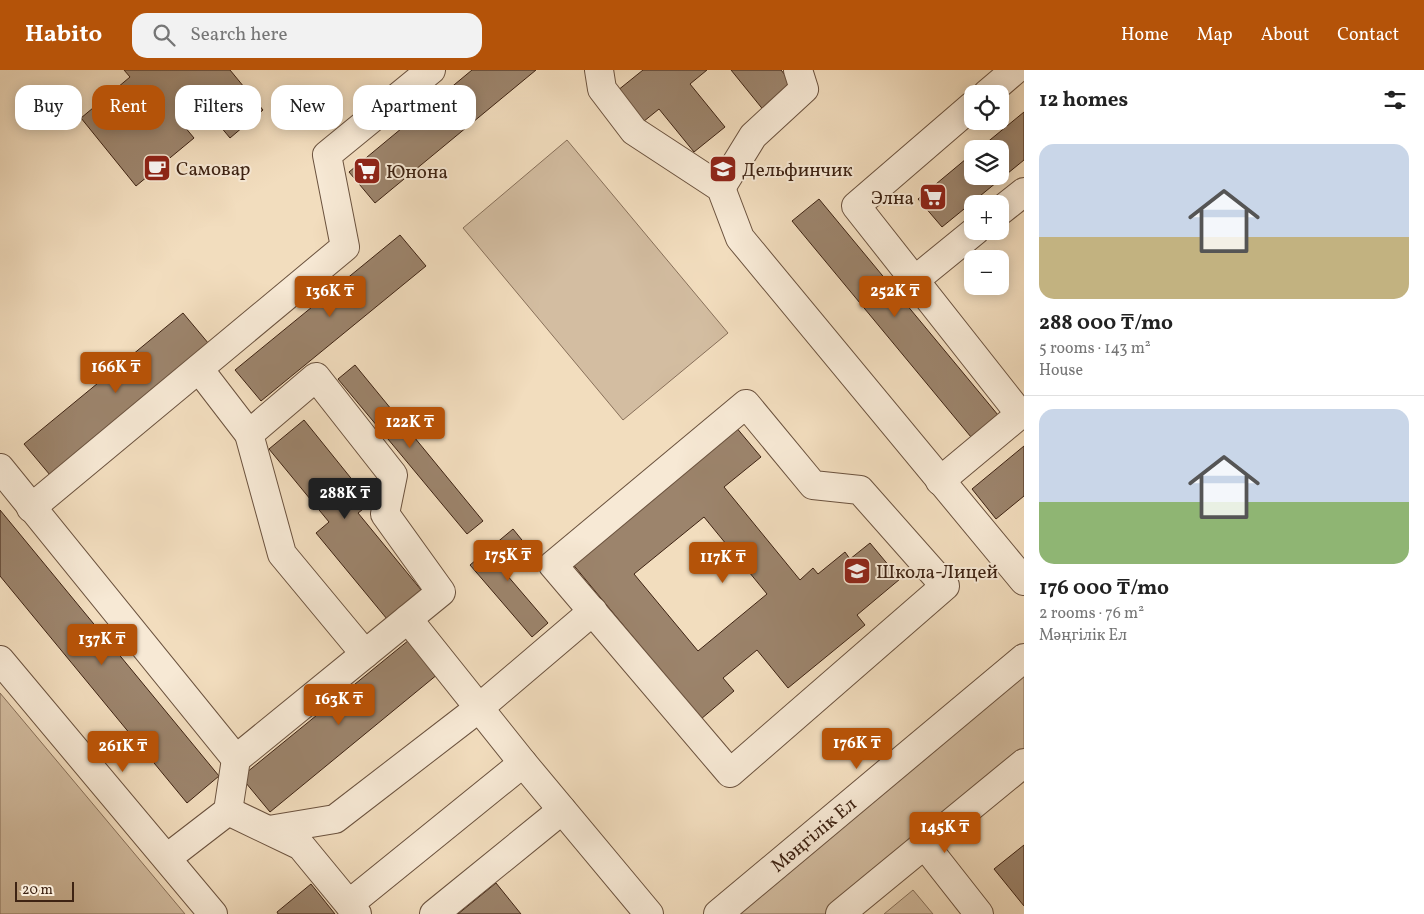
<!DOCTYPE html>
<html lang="en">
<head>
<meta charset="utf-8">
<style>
	:root { --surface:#fff; --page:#f2f2f2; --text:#222; --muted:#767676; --line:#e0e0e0; --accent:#b45309 }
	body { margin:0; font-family:Vollkorn,serif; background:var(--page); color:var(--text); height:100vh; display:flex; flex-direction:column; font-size:19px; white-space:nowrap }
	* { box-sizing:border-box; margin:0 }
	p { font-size:16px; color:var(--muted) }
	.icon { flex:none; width:28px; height:28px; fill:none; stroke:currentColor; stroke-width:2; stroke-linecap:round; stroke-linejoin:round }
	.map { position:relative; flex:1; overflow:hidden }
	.drawer { display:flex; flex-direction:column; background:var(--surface); width:400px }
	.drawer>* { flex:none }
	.guide { position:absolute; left:15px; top:15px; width:475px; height:45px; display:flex; gap:10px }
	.controls { position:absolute; left:964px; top:15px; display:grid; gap:10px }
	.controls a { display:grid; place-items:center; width:45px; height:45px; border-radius:10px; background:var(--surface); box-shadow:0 2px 12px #0003; font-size:25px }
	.scale { position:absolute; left:15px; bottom:12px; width:59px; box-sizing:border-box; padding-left:5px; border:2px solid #3e2313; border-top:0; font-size:14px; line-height:18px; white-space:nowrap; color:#3e2313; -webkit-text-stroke:4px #f7e9d5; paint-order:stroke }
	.price { position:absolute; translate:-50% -42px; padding:0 11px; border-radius:5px; background:var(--accent); color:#fff; font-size:16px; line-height:32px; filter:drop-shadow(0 1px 2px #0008) }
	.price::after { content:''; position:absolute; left:50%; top:30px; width:15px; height:11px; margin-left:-8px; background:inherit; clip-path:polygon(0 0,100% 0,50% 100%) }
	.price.on { background:#222; color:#fff }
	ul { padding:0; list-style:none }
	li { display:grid; align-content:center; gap:10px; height:265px; padding:0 15px }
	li+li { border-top:1px solid var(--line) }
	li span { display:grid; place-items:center; height:155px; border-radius:15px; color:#555 }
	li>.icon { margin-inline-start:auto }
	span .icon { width:90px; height:90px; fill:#fffc; stroke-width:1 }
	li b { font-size:21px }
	h2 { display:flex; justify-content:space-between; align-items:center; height:60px; padding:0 15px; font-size:21px }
	.chip { padding:0 18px; border-radius:15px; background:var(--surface); box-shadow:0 2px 12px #0003; font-size:18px; line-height:45px }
	.chip.on { background:var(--accent); color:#fff }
	header { display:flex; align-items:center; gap:30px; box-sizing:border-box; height:70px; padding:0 25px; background:var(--accent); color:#fff }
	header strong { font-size:24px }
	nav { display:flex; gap:28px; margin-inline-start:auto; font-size:18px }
	.search { width:350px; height:45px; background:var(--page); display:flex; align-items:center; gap:12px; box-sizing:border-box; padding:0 18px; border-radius:15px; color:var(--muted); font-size:19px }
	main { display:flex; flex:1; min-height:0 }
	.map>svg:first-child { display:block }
	.green { fill:#d3bda1; stroke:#88705a }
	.building { fill:#9c846c; stroke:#3e2313; fill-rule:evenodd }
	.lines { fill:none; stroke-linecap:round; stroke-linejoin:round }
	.minor-casing { stroke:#6b523e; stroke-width:30 }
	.minor { stroke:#f7e9d5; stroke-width:28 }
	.labels { text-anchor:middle; stroke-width:4; stroke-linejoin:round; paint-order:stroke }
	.poi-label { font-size:19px; fill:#3e2313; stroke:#f7e9d5; text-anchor:start }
	.street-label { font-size:19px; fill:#3e2313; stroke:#f7e9d5 }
</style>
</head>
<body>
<header>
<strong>Habito</strong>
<div class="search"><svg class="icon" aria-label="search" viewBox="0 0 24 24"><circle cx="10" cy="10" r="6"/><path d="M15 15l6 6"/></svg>Search here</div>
<nav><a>Home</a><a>Map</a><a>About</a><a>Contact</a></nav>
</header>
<main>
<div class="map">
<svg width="1024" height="844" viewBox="0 0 1024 844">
	<rect width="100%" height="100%" fill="#f2ddbe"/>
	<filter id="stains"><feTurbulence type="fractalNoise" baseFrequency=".004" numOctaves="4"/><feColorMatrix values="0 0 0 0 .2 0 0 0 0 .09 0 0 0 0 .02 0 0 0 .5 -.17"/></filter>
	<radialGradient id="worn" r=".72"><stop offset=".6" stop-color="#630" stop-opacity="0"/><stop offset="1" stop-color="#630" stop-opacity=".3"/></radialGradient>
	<g class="green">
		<path d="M567 70 728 263 623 350 463 158Z"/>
		<path d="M1024 606V680L826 844H735Z"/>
		<path d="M0 623 185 844H0Z"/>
		<path d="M913 820 933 844H884Z"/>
	</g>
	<g class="building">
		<path d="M124 0H230L263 40 230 68 200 32 179 50 194 68 136 116 81 48 130 7Z"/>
		<path d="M472 0H536L375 133 349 102Z"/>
		<path d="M643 0H707L690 14 725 57 694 82 659 39 638 56 612 25Z"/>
		<path d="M731 0H781L795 17 765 42Z"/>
		<path d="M1024 42V90L942 157 918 129 972 84V106H1000V79H979Z"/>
		<path d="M819 129 998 345 971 367 792 151Z"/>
		<path d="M400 165 426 196 261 331 235 300Z"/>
		<path d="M183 243 209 274 50 405 24 374Z"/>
		<path d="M355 295 483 451 467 464 338 309Z"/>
		<path d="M304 350 371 433 358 443 422 521 387 549 316 463 329 452 269 379Z"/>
		<path d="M735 356 761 387 724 417 800 510 813 498 818 504 845 482 850 489 870 473 900 509 857 545 865 555 788 618 757 580 723 608 734 621 701 649 571 492ZM704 447 767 524 698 581 634 504Z"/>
		<path d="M1024 376V426L996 449 972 419Z"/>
		<path d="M0 440 219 706 187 733 0 506Z"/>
		<path d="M513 459 526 475 500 497 548 553 532 567 470 495Z"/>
		<path d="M409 570 438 604 270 742 241 707Z"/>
		<path d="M1024 775V836L994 799Z"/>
		<path d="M496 813 521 844H458Z"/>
		<path d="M311 814 335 844H278L277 842Z"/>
	</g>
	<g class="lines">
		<g class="minor-casing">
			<g id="minor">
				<path d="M599 0 602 19 634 61 721 118 740 168 1024 511"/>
				<path d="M987 24 1015 0"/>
				<path d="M972 36 856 136 1020 344"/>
				<path d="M721 118 753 66 804 19 798 0"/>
				<path d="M1000 141 1024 122"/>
				<path d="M915 210 975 161"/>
				<path d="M199 299 249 364 282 484 365 584"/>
				<path d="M746 334 813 415 860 420 945 516 730 703 553 495Z"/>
				<path d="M0 398 236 689"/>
				<path d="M940 411 1024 341"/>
				<path d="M31 438 345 177 327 85 431 0"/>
				<path d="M408 549 523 693 649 844"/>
				<path d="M0 590 213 844"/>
				<path d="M228 741 301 776 357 844"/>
				<path d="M269 760 335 749 479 638 593 541"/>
				<path d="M924 774 979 844"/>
				<path d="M167 788 228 741 236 689 441 522 385 444 393 405 316 307 249 364"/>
				<path d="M349 834 523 693"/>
				<path d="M434 844 562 740"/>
				<path d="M718 844 1024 588"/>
				<path d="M840 844 1024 693"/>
			</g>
		</g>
		<use href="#minor" class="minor"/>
	</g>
	<defs>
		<g id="cafe-square" transform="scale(1.4375)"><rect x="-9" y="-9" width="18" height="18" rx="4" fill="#8f2418" stroke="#f7e9d5"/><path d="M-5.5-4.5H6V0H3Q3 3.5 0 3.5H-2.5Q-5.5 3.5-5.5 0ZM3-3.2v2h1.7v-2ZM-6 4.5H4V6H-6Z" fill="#fff"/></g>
		<g id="school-square" transform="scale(1.4375)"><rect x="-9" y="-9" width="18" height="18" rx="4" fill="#8f2418" stroke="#f7e9d5"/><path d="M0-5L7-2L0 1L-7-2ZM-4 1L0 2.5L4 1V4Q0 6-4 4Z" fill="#fff"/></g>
		<g id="supermarket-square" transform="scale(1.4375)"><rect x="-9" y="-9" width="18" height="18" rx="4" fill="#8f2418" stroke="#f7e9d5"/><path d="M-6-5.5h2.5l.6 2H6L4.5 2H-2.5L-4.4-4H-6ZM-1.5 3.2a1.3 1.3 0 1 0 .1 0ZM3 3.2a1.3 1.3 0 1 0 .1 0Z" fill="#fff"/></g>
	</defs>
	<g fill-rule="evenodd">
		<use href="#cafe-square" x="157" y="98"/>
		<use href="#school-square" x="723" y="99"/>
		<use href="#supermarket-square" x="367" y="101"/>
		<use href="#supermarket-square" x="933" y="127"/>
		<use href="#school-square" x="857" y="501"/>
	</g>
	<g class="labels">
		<g class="poi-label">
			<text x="176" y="105">Самовар</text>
			<text x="742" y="106">Дельфинчик</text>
			<text x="386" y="108">Юнона</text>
			<text x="914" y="134" text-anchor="end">Элна</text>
			<text x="876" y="508">Школа-Лицей</text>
		</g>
		<g class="street-label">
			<text transform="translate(813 764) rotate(-40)" y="7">Мәңгілік Ел</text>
		</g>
	</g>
	<rect width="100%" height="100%" filter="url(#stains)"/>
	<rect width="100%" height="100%" fill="url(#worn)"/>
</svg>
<div class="controls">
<a><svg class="icon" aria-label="locate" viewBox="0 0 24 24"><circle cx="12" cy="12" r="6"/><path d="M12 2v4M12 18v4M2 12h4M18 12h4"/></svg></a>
<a><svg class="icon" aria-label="layers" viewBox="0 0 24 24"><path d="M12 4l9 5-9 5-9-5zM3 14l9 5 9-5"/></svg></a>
<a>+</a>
<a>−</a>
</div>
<div class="scale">20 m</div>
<b class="price" style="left:330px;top:248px">136K ₸</b>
<b class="price" style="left:895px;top:248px">252K ₸</b>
<b class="price" style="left:116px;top:324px">166K ₸</b>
<b class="price" style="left:410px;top:379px">122K ₸</b>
<b class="price on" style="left:345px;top:450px">288K ₸</b>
<b class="price" style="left:508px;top:512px">175K ₸</b>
<b class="price" style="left:723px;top:514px">117K ₸</b>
<b class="price" style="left:102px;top:596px">137K ₸</b>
<b class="price" style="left:339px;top:656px">163K ₸</b>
<b class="price" style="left:857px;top:700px">176K ₸</b>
<b class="price" style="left:123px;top:703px">261K ₸</b>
<b class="price" style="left:945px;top:784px">145K ₸</b>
<div class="guide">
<a class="chip">Buy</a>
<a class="chip on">Rent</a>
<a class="chip">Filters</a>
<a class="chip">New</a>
<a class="chip">Apartment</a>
</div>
</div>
<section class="drawer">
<h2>12 homes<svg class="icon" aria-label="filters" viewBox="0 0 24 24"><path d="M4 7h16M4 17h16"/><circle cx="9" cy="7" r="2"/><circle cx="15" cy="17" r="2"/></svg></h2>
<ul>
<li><span style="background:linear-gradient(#c9d6e8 60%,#c2b280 0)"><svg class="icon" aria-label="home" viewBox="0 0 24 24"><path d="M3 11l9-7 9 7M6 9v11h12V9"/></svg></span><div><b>288 000 ₸/mo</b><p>5 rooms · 143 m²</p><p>House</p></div></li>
<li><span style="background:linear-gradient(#c9d6e8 60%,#8fb573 0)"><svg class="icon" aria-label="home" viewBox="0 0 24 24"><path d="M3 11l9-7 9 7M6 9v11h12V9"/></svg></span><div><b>176 000 ₸/mo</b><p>2 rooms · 76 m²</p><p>Мәңгілік Ел</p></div></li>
</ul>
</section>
</main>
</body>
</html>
